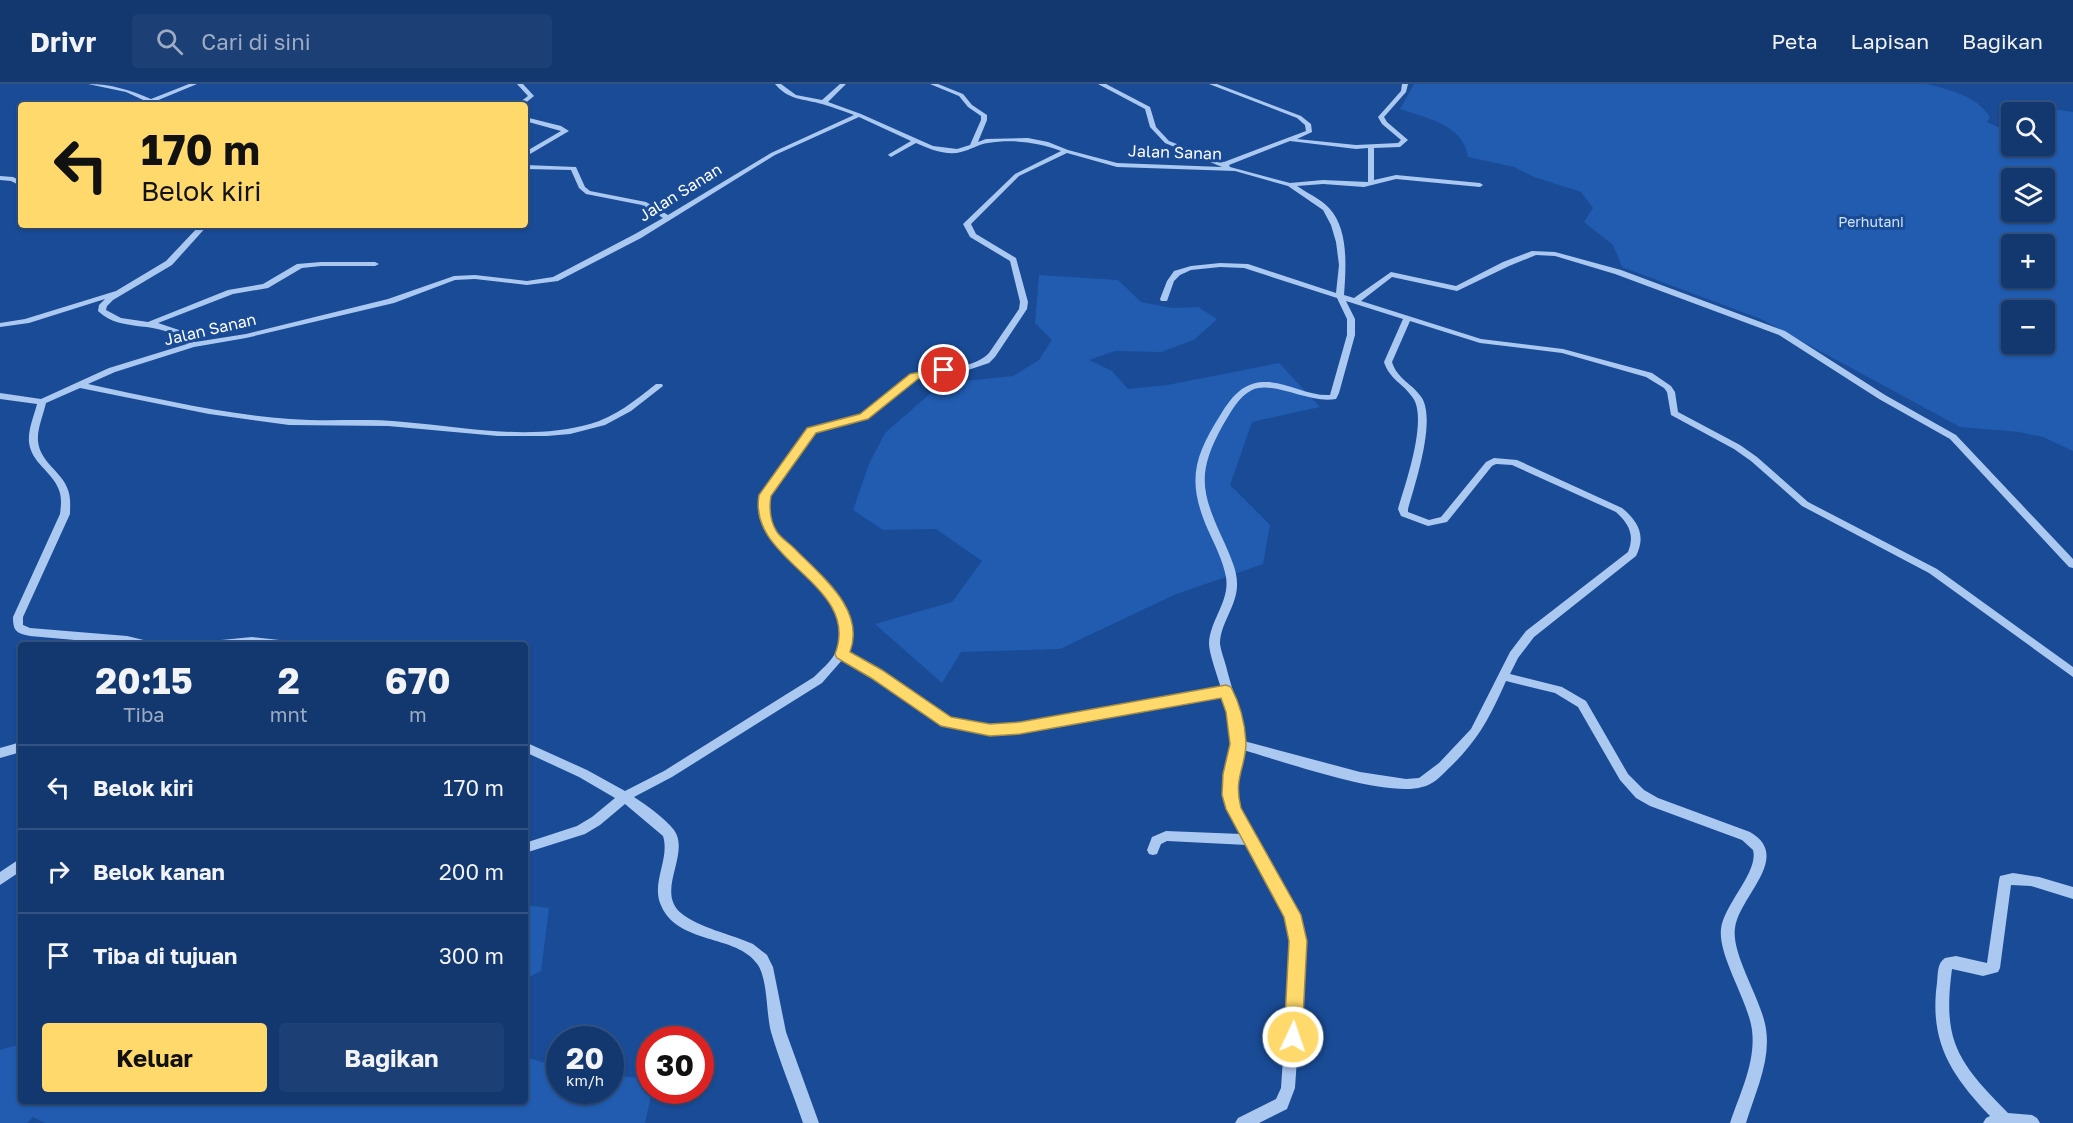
<!DOCTYPE html>
<html lang="id">
<head>
<meta charset="utf-8">
<style>
  :root { --surface:#133870; --page:#1c3f75; --text:#f1f3f6; --muted:#9dacc3; --line:#325283; --accent:#ffd96b }
  body { margin:0; font-family:"Golos Text",sans-serif; background:var(--page); color:var(--text); height:100vh; display:flex; flex-direction:column; font-size:22px; white-space:nowrap }
  * { box-sizing:border-box; margin:0 }
  p { font-size:20px; color:var(--muted) }
  .icon { flex:none; width:33px; height:33px; fill:none; stroke:currentColor; stroke-width:2; stroke-linecap:round; stroke-linejoin:round }
  .map { position:relative; flex:1; overflow:hidden }
  .drawer { position:absolute; left:18px; top:558px; width:510px; height:462px; display:flex; flex-direction:column; background:var(--surface); border-radius:6px; box-shadow:0 2px 4px #0004,0 0 0 2px var(--line) }
  .drawer>* { flex:none }
  .top-card { position:absolute; left:18px; top:18px; width:510px; height:126px; border-radius:6px; box-shadow:0 2px 4px #0004,0 0 0 2px var(--line); background:#ffd96b; color:#111; overflow:hidden }
  .tools { position:absolute; left:2001px; top:18px; display:grid; gap:12px }
  .tools a { display:grid; place-items:center; width:54px; height:54px; border-radius:6px; background:var(--surface); box-shadow:0 2px 4px #0004,0 0 0 2px var(--line); font-size:30px }
  .speed { position:absolute; left:546px; top:942px; display:flex; gap:12px; font-size:30px; font-weight:700; text-align:center }
  .speed>* { display:grid; place-content:center; width:78px; height:78px; border-radius:50%; background:var(--surface); box-shadow:0 2px 4px #0004,0 0 0 2px var(--line); line-height:1 }
  .speed small { font-size:15px; font-weight:400 }
  .speed .limit { border:9px solid #d22; background:#fff; color:#111 }
  .pin { position:absolute; display:grid; place-items:center; width:51px; height:51px; color:#fff; margin:-26px; border:3px solid #fff; border-radius:50%; box-shadow:0 2px 6px #0007 }
  .me { position:absolute; width:66px; margin:-33px; rotate:3deg; stroke-linejoin:round; filter:drop-shadow(0 0 4px #0008) }
  .turn { display:flex; align-items:center; gap:21px; height:126px; padding:0 24px; font-size:27px }
  .turn .icon { width:78px; height:78px; stroke-width:2.5 }
  .turn b { display:block; font-size:42px; line-height:51px }
  .eta { display:flex; justify-content:space-evenly; align-items:center; height:102px; text-align:center }
  .eta b { font-size:36px; font-weight:700; line-height:42px }
  .action { display:flex; gap:12px; margin-top:auto; padding:12px 24px }
  .action a { flex:1; height:69px; border-radius:6px; background:var(--accent); color:#111; font-size:24px; font-weight:700; line-height:69px; text-align:center }
  .action a+a { background:var(--page); color:var(--text) }
  ul { padding:0; list-style:none }
  li { display:flex; align-items:center; gap:18px; height:84px; padding:0 24px; border-top:2px solid var(--line) }
  li div { flex:1 }
  li b { display:block; font-size:22px }
  li em { font-style:normal }
  header { display:flex; align-items:center; gap:36px; box-sizing:border-box; height:84px; padding:0 30px; background:var(--surface); border-bottom:2px solid var(--line) }
  header strong { font-size:28px }
  nav { display:flex; gap:33px; margin-inline-start:auto; font-size:21px }
  .search { width:420px; height:54px; background:var(--page); display:flex; align-items:center; gap:15px; box-sizing:border-box; padding:0 21px; border-radius:6px; color:var(--muted); font-size:22px }
  .map>svg:first-child { display:block }
  .green { fill:#215cb0; fill-rule:evenodd }
  .lines { fill:none; stroke-linecap:round; stroke-linejoin:round }
  .minor { fill:#abc8f1; fill-rule:evenodd }
  .route { fill:#ffd96b; stroke:#a68d46; stroke-width:1.5 }
  .labels { text-anchor:middle; stroke-width:6; stroke-linejoin:round; paint-order:stroke }
  .far-park-label { font-size:14px; fill:#d2e4fc; stroke:#194b96 }
  .street-label { font-size:16px; fill:#fff; stroke:#194b96 }
</style>
</head>
<body>
<header>
<strong>Drivr</strong>
<div class="search"><svg class="icon" aria-label="search" viewBox="0 0 24 24"><circle cx="10" cy="10" r="6"/><path d="M15 15l6 6"/></svg>Cari di sini</div>
<nav><a>Peta</a><a>Lapisan</a><a>Bagikan</a></nav>
</header>
<div class="map">
<svg width="2073" height="1039" viewBox="0 0 2073 1039">
  <rect width="100%" height="100%" fill="#194b96"/>
  <!-- green -->
  <path class="green" d="M1414 0H1927C1950 6 1977 12 1990 33L1987 38 2011 49 2012 62H2044V28H2031L2026 23 2030 22 2073 28V367L2043 353 2019 348 1960 343 1761 235 1622 183 1613 161 1584 138 1593 124 1581 108 1534 93 1514 83 1468 73C1463 40 1428 35 1400 25ZM2012 94H2044V128H2012ZM2012 160H2044V194H2012ZM2012 226H2044V260H2012Z
    M1039 191 1118 196 1141 218 1172 224 1198 223 1217 235 1194 256 1161 268 1115 267 1089 276 1112 287 1128 305 1167 301 1279 279 1320 323 1252 338 1230 401 1270 441 1263 480 1174 511 1060 565 961 568 942 599 875 540 952 518 982 477 936 445 883 446 853 426 869 380 885 349 932 308 955 298 1013 292 1039 276 1052 256 1035 239Z
    M525 821 549 824 541 887 525 895Z
    M21 960V1017H525V973L559 983 560 1006H610L611 991 649 995 650 1006 652 1007 645 1039H45L33 1033 27 1039H0V966Z"/>
  <g class="lines">
    <!-- minor -->
    <path class="minor" d="M88 0C111 0 130 6 151 15L189 0H197L156 17 162 21H154L126 8Z
      M517 0H523L534 12 523 21H516L528 12Z
      M775 0H781L796 11 822 16 840 0H846L828 18 861 30 933 62 957 65 970 61 981 36V32L968 23 959 12 930 0H938L963 10 972 21 987 31V36L978 58 986 55 1028 54 1048 58 1068 66 1117 79 1222 83 1165 59 1150 43 1145 25 1098 0H1106L1150 23 1156 43 1169 57 1224 78 1306 47 1305 41 1297 34 1209 0H1217L1301 32 1311 40 1312 48 1297 55 1356 61 1398 59 1401 56 1382 40 1378 33 1401 7 1402 0H1408L1406 8 1384 33 1387 38 1408 56 1400 63 1374 64V96L1396 91 1480 99 1483 101 1480 103 1396 95 1364 103 1323 100 1297 102C1307 109 1321 115 1329 124 1349 145 1346 184 1344 211L1354 214 1391 188 1456 202 1503 178 1532 167 1555 168 1621 186 1785 247 1885 311 1956 351 2073 475V484L2069 483 1950 355 1879 315 1779 251 1615 190 1555 172 1536 171 1509 182 1457 207 1392 193 1361 217 1481 255 1563 265 1652 289 1671 302 1675 308 1678 328 1740 361 1757 373 1808 418 1937 485 2073 583V593L1929 489 1802 422 1751 377 1734 365 1671 331 1667 308 1664 304 1646 293 1562 269 1480 259 1410 237 1392 278C1397 295 1413 300 1422 314 1436 338 1415 399 1408 425V428L1429 436 1441 433 1486 378 1494 374 1517 376 1622 424C1639 438 1646 452 1636 472L1534 553 1518 574 1510 590 1562 603 1586 617 1628 690 1644 706 1658 714 1750 748C1793 773 1739 812 1735 844 1731 871 1762 916 1766 945 1771 977 1755 1009 1746 1039H1730C1740 1009 1756 978 1752 946 1748 916 1718 872 1721 845 1724 820 1759 788 1753 766L1742 756 1650 722 1636 714 1620 696 1578 623 1555 609 1506 597C1490 633 1478 657 1448 685 1441 692 1433 701 1422 703 1386 714 1282 677 1243 666L1236 698 1240 724 1297 827 1305 857 1295 1004 1287 1025 1259 1039H1235L1238 1034 1276 1015 1281 1004 1291 857 1286 832 1247 761 1167 757 1161 760 1157 770 1153 771 1149 770 1147 766 1152 753 1166 747 1241 750C1230 728 1220 710 1226 684 1228 675 1232 667 1232 657 1232 642 1228 627 1223 612L1062 641 990 651 943 641 920 628 873 593 843 575 822 599 672 693 634 713C646 721 665 734 674 746 691 770 655 807 681 829 699 844 731 850 753 860L767 871 773 883 786 948 819 1039H803C793 1009 780 979 771 948 766 929 768 897 758 881 737 849 676 862 660 819 652 797 670 774 663 752L625 720 600 741 585 750 525 769V759L577 742 592 733 615 714 579 693 525 668V658L587 686 625 707 664 687 814 593C824 583 835 574 839 561 859 504 741 464 760 412 762 407 805 348 809 345 818 338 849 337 861 331 878 322 895 298 911 290 916 288 923 288 929 287 948 284 974 284 989 269L1019 225 1020 218 1010 177 970 153 963 140 1015 90 1061 67C1038 58 1012 55 988 59 979 60 970 66 961 68 947 72 929 65 916 59L891 73 888 71 889 70 911 57 859 33 775 71 641 154 558 197 527 201 475 195 455 196 394 219 246 254 194 263 115 288 88 300C154 314 222 330 290 335 328 338 366 334 404 338 465 343 530 357 590 340 615 333 636 316 656 300H662L663 302 631 327 605 341 570 350 547 352H498L388 342 289 341 209 330 80 304 46 319C43 332 37 345 38 357 40 379 62 387 68 406 71 414 70 422 70 430L23 533V541L30 544 127 552 152 558 153 561H131L30 552C17 549 13 548 13 533L60 430C61 422 62 414 59 406 52 387 31 379 29 358 28 345 34 332 37 320L0 315V309L41 315 109 284 187 260C158 233 123 251 98 227L99 221 105 215 29 239 0 243V239L25 235 116 207 166 177 200 141H208L172 181 113 216 107 222 106 226 121 234 148 238 228 206 263 200 297 180 321 178H375L379 180 375 182H321L302 184 268 204 233 210 158 239 182 247 195 258 246 250 388 215 454 192 475 191 527 197 553 193 635 150 663 134 642 121 586 110 579 104 571 86 525 85V81L576 83 585 103 590 107 646 118 668 131 771 69 854 31C843 27 833 23 822 20 804 15 788 16 775 0ZM1290 57 1356 65 1368 64V98L1323 96 1290 99 1230 83 1229 81ZM1067 69 1117 83 1235 87 1288 102 1323 126 1331 141 1336 158 1339 181 1336 209 1248 180 1220 179 1191 182 1174 187 1167 197 1160 215 1161 217H1167L1174 197 1180 191 1191 186 1220 183 1244 184 1337 214 1347 235V251L1330 311C1306 312 1286 297 1263 298 1242 299 1231 314 1221 330 1193 374 1187 398 1208 446 1215 461 1223 477 1226 493 1230 517 1210 536 1209 559 1209 570 1218 593 1221 604L1062 633 990 641 950 634 928 622 881 587 847 568C867 528 817 489 792 464 783 455 773 447 770 434 767 427 768 419 770 411L815 349 867 335 917 294 968 286 989 279 995 273 1027 225 1028 218 1016 174 976 150 971 140 1019 92ZM1346 217 1403 235 1384 278C1389 295 1404 300 1413 314 1428 336 1405 401 1398 425L1401 432 1428 442 1447 438 1492 382 1496 380 1512 381 1616 428C1629 440 1635 451 1628 468L1526 547 1510 568 1471 645 1439 679 1419 694 1406 695 1360 688 1244 657C1242 631 1232 607 1226 582 1224 575 1221 567 1220 560 1220 539 1238 521 1237 499 1237 486 1230 472 1225 460 1202 410 1195 391 1223 341 1231 328 1238 313 1252 306 1274 296 1308 320 1336 315L1339 309 1355 251V235Z
      M525 33 561 42 569 47 525 73V68L561 47 525 37Z
      M0 92 13 93 21 97V102L11 97 0 96Z
      M252 553 289 557 293 558 294 561H206L207 558 211 557Z
      M21 658V668L0 674V664Z
      M21 774V787L0 801V788Z
      M2013 789 2039 793 2073 803V815L2031 802 2011 801 2000 884 1998 888 1983 892 1952 885C1942 958 1958 978 2008 1029L2032 1031 2037 1034 2040 1039H1983L1986 1034 1990 1032C1951 991 1929 958 1937 899 1938 890 1937 879 1945 874L1956 872 1987 879 1999 796 2000 792Z"/>
  </g>
  <!-- route -->
  <path class="route" d="M944 283 950 286 948 289 918 295 868 335 816 349 771 412C769 424 770 437 777 448 781 454 789 459 794 464 820 491 866 525 850 568L882 586 951 633 990 640 1020 638 1226 601 1231 603C1240 620 1245 640 1246 658 1246 684 1233 693 1241 724L1301 831 1307 857 1302 953 1299 959 1293 962 1286 959 1284 953 1289 857 1284 833 1226 725 1222 711 1223 690 1230 660 1226 628 1221 614 1020 650 990 652 941 642 871 594 837 574 835 570C862 500 747 478 759 411L807 344 860 330 910 290Z"/>
  <g class="labels">
    <!-- far-park labels -->
    <g class="far-park-label">
      <text x="1871" y="143">Perhutani</text>
    </g>
    <!-- street labels -->
    <g class="street-label">
      <text transform="translate(1175 68) rotate(2)" y="6">Jalan Sanan</text>
      <text transform="translate(680 108) rotate(-32)" y="6">Jalan Sanan</text>
      <text transform="translate(210 245) rotate(-13)" y="6">Jalan Sanan</text>
    </g>
  </g>
</svg>
<div class="tools">
<a><svg class="icon" aria-label="search" viewBox="0 0 24 24"><circle cx="10" cy="10" r="6"/><path d="M15 15l6 6"/></svg></a>
<a><svg class="icon" aria-label="layers" viewBox="0 0 24 24"><path d="M12 4l9 5-9 5-9-5zM3 14l9 5 9-5"/></svg></a>
<a>+</a>
<a>−</a>
</div>
<div class="speed"><div>20<small>km/h</small></div><div class="limit">30</div></div>
<div class="pin" style="left:944px;top:286px;background:#d93025"><svg class="icon" aria-label="arrive" viewBox="0 0 24 24"><path d="M6 21V4h12l-3 4 3 4H6"/></svg></div>
<svg class="me" style="left:1293px;top:953px" viewBox="-20 -20 40 40"><circle r="17" fill="#ffd96b" stroke="#fff" stroke-width="3"/><path d="M0-11L8 9 0 5-8 9z" fill="#fff"/></svg>
<div class="top-card">
<div class="turn"><svg class="icon" aria-label="left" viewBox="0 0 24 24"><path d="M17 20v-9H6M10 6l-5 5 5 5"/></svg><div><b>170 m</b>Belok kiri</div></div>
</div>
<section class="drawer">
<div class="eta">
<div><b>20:15</b><p>Tiba</p></div>
<div><b>2</b><p>mnt</p></div>
<div><b>670</b><p>m</p></div>
</div>
<ul>
<li><svg class="icon" aria-label="left" viewBox="0 0 24 24"><path d="M17 20v-9H6M10 6l-5 5 5 5"/></svg><div><b>Belok kiri</b></div><em>170 m</em></li>
<li><svg class="icon" aria-label="right" viewBox="0 0 24 24"><path d="M7 20v-9h11M14 6l5 5-5 5"/></svg><div><b>Belok kanan</b></div><em>200 m</em></li>
<li><svg class="icon" aria-label="arrive" viewBox="0 0 24 24"><path d="M6 21V4h12l-3 4 3 4H6"/></svg><div><b>Tiba di tujuan</b></div><em>300 m</em></li>
</ul>
<div class="action"><a>Keluar</a><a>Bagikan</a></div>
</section>
</div>
</body>
</html>
